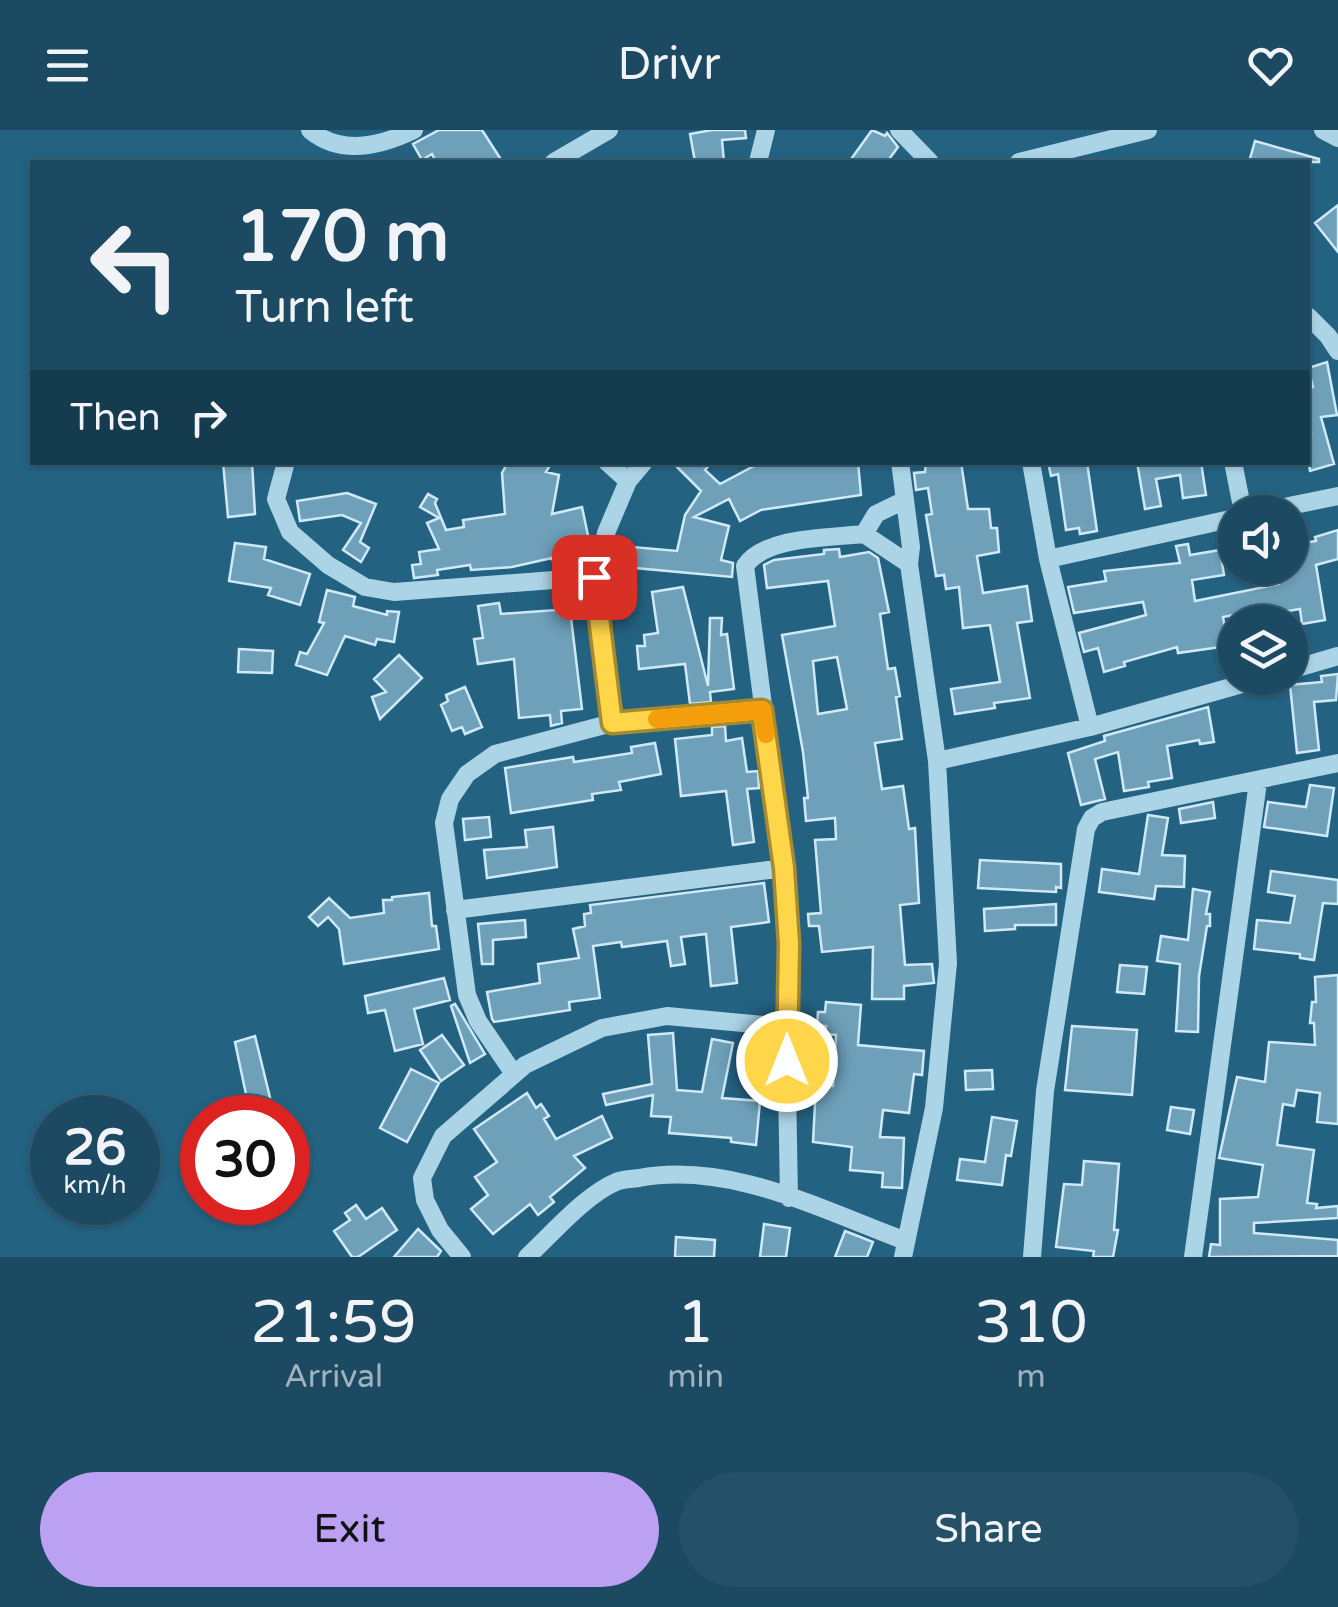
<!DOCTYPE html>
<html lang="en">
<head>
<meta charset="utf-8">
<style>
  :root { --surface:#1b4a62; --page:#245168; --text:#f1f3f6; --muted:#a0b3be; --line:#396277; --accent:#bca0f2 }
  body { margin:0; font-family:"Varela Round",sans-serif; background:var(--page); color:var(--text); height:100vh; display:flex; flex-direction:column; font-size:38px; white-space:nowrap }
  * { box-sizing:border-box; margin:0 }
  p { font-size:32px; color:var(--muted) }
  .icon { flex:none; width:55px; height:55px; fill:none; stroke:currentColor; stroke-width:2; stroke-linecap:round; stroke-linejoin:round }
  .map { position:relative; height:1127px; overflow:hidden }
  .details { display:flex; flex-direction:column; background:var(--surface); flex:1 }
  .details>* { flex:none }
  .hud { position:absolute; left:30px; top:30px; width:1280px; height:305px; border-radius:0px; box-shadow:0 2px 8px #0004,0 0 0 2px var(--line); background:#1b4a62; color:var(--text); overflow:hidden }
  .controls { position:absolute; left:1218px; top:365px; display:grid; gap:20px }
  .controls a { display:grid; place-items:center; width:90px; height:90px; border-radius:50%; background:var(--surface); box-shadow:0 2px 8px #0004,0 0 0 2px var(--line); font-size:50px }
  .speed { position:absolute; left:30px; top:965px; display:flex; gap:20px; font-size:50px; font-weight:700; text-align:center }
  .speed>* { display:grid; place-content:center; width:130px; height:130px; border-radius:50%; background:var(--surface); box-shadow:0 2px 8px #0004,0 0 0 2px var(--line); line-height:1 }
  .speed small { font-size:25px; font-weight:400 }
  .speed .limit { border:15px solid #d22; background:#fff; color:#111 }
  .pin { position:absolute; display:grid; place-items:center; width:85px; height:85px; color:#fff; margin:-42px; border-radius:20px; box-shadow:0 5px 15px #0006 }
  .me { position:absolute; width:110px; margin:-55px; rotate:0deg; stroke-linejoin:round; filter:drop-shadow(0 0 8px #0008) }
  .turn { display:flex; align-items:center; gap:35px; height:210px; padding:0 40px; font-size:45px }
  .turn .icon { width:130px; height:130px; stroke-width:2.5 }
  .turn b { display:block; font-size:70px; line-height:85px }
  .then { display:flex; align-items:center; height:95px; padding:0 40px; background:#0003; gap:20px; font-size:38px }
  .eta { display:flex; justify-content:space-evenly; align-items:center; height:170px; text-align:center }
  .eta b { font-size:60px; font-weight:600; line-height:70px }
  .button { display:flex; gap:20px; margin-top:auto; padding:20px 40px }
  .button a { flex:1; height:115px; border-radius:60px; background:var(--accent); color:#111; font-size:40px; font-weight:600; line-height:115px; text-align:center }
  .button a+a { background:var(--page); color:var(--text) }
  header { display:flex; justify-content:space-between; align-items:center; height:130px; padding:0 40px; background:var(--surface); font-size:45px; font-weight:600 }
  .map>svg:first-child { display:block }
  .building { fill:#6ea0ba; stroke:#d0e9f6; stroke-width:2.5; fill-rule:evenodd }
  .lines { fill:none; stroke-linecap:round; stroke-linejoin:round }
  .minor { stroke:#acd4e7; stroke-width:18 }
  .route-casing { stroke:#a68a30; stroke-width:25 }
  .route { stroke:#ffd54a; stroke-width:18 }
  .slow { stroke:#f59e0b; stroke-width:18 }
</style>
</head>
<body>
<header><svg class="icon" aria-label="menu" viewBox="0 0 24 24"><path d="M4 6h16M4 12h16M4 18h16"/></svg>Drivr<svg class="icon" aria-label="heart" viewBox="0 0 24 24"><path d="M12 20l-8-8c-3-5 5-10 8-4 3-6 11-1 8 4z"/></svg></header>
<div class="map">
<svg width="1338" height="1127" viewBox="0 0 1338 1127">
  <rect width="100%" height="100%" fill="#246282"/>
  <!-- building -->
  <path class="building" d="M439 0H482L500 28 494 32H436L432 24 422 30 413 14Z
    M712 0H745L746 8 722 10 724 32H695L690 4Z
    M872 0 885 6 887 3 898 17 887 32H849Z
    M1255 11 1319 29V32H1249Z
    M1338 75V122L1315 93Z
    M1327 232 1337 285 1321 287 1334 334 1310 341 1308 329V304H1311L1308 258 1313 257 1308 238Z
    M223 332H252L255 384 228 387Z
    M508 332H541L549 337 546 342 559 345 552 384 582 377 590 415 562 421 565 437H555L552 428 512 437 471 440 470 435 437 440 438 445 414 448 412 435 421 434 419 422 439 419 427 393 439 388 420 377 428 364 437 369 435 373 446 400 464 397 463 390 505 384 502 343Z
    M672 332H712L705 340 720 354 754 336 771 332H858L861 365 761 380 740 391 729 369 694 387 729 396 721 430 733 433 732 447 634 438 636 459 619 461 622 416 677 421 685 385 701 361Z
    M926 332H961L968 379H989L991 398H997L999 422 977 426 983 463 1027 456 1032 491 1017 493 1030 568 994 573 995 578 955 584 951 559 1000 552 990 495 963 498 959 457 946 459 944 445 936 446 926 385 932 384 928 358 916 360 914 343 925 342Z
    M1048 332H1087L1097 401 1080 404 1079 398 1066 400 1058 344 1051 346Z
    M1137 332H1201L1206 365 1183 368 1180 345 1156 349 1161 376 1145 379Z
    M347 363 376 374 360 412 369 418 361 432 343 420 361 393 342 385 300 391 297 371Z
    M1338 400V429L1316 435 1325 490 1302 494 1300 479 1245 488 1244 483 1223 487 1228 516 1178 523 1177 517 1124 532 1125 536 1104 542 1098 518 1084 522 1079 503 1146 485 1143 472 1074 483 1068 457 1106 451 1104 441 1180 433 1176 416 1188 414 1190 425 1220 420 1224 445 1192 450 1195 471 1279 454 1276 438H1290V415L1316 411 1315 407Z
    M235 413 266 417 264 429 310 444 300 475 268 465 271 458 229 451Z
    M839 419 840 427 869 422 878 428 889 482 880 484 888 539 895 538 900 566 896 567 902 609 875 613 882 659 903 656 909 699 915 698 919 773 900 775 905 835 932 834 934 853 904 856V869H872L873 817 822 822 819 796H809L808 784 821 783 815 710 836 709 835 688 806 691 804 668H808L803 622 782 505 835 496 828 451 767 458 764 435 774 430 824 424V420ZM837 527 847 579 818 584 813 531Z
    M683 457 708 556 710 488H722L721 505 727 504 734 559 710 562 711 572 690 574 685 534 639 539 637 516H645L644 505 658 503 652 462Z
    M327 460 355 467 353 476 387 485V481L399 482 394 512 377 509 375 515 345 506 327 545 296 535 300 522 307 524 324 493 319 492Z
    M499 473 501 484 570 479 582 579 561 581 562 593 551 596 550 585 519 588 514 529 478 534 474 509 483 508 478 476Z
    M239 519 273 521 272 543 238 542Z
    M399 525 422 548 380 589 372 567 386 562 374 549Z
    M1338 544 1336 570 1314 572 1319 620 1297 623 1290 555 1322 552 1321 546Z
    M465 557 482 597 465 604 462 597 452 601 441 575 448 571 446 565Z
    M1208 577 1214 612 1200 614 1199 610 1167 616 1172 648 1148 652 1149 657 1124 661 1118 622 1095 629 1105 669 1081 675 1068 623 1105 611 1104 606Z
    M725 596 726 611 742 608 747 642 758 641 759 658 747 659 754 712 733 715 726 661 681 666 675 609 712 605V597Z
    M655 613 661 644 619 652 621 660 592 664 593 670 511 683 505 638 573 627 574 632 632 623 631 617Z
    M1310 655 1334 658 1327 706 1264 697 1268 672 1306 677Z
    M1213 672 1215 688 1181 693 1179 679Z
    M1148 685 1168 688 1162 725 1185 726 1184 757 1156 756 1154 769 1099 762 1102 739 1139 744Z
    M489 687 491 707 465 710 463 689Z
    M553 697 557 737 487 748 484 720 527 717 525 700Z
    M980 730 1061 734V758L1056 757V762L978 758Z
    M1271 741 1338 750V774L1323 773 1314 830 1300 828V824L1254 819 1257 790 1290 793 1295 766 1268 762Z
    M764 753 769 792 731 797 737 853 711 856 706 804 681 807 685 834 671 836 667 811 622 817 621 812 593 816 600 868 569 872 570 880 494 892 492 889 487 862 540 853 538 834 579 828 573 799 585 796 584 784 591 783 590 775Z
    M1193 759 1210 762 1206 784H1210V796H1207L1199 846 1198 902 1176 901 1180 834 1157 831 1161 806 1188 810Z
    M429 763 432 796H436L439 819 344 834 339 799 328 787 318 796 309 787 329 768 350 788 384 783 383 770H392V767Z
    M1056 774V795H1015V799L985 801 984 779Z
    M525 790 526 807 493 810V834H482L478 794Z
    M1120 835 1147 837 1144 864 1117 862Z
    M1338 845V994L1317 992 1320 963 1297 960 1294 976 1283 974 1277 1015 1314 1020 1307 1073 1317 1074 1316 1078 1338 1076V1088L1254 1093V1103L1338 1110V1126L1209 1127 1211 1114 1220 1115V1069L1258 1067 1263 1035 1219 1028 1237 947 1265 952 1269 912 1315 915 1314 893H1310L1312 872H1316L1315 847Z
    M444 848 450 870 414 879 423 914 395 921 385 880 368 883 365 866Z
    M826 872 861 875 858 915 924 921 922 945 914 944 909 983 883 980 880 1007 904 1008 902 1058 882 1057 883 1043 850 1040 852 1017 813 1012 816 955 833 956 836 905 825 904 826 896 817 895 818 882H825Z
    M455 874 485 924 470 933 451 876Z
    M1072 896 1137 900 1132 965 1065 960Z
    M673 903 677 960 702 962 712 909 733 913 722 968 760 971 756 1015 731 1012V1008L669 1003 671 987 651 986 653 965 606 975 603 964 652 954 648 905Z
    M442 905 464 935 441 951 420 920Z
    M255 906 274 984 251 988 235 912Z
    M411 939 439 953 407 1012 380 998Z
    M992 940 993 959 966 960 965 941Z
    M527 963 536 978 541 974 549 986 544 989 556 1009 602 986 612 1008 574 1026 585 1038 550 1067 554 1072 538 1085 530 1074 493 1104 471 1079 488 1065 475 1047 497 1032 474 999Z
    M1171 977 1194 980 1190 1004 1167 1000Z
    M992 987 1017 991 1011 1026 1006 1025 1002 1055 957 1050 960 1029 985 1032Z
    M1084 1031 1119 1034 1114 1100H1118L1113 1127H1093L1094 1121 1056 1117 1064 1054 1082 1055Z
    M356 1075 366 1089 382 1078 397 1100 358 1127H352L334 1101 350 1090 345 1083Z
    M764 1094 790 1098 786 1127H760Z
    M418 1099 441 1121 437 1127H394Z
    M845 1101 873 1112 867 1127H835Z
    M676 1107 715 1110 714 1127H675Z"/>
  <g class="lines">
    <!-- minor -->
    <path class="minor" d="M310 0C341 26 381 16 414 0
      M899 0 930 32
      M1323 0 1338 8
      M554 32 609 0
      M758 32 766 0
      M1019 32 1148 0
      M1308 186 1328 206 1338 221
      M286 332 276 369 290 402 328 435 365 457 394 462 593 447 612 593
      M1031 332 1048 429 1090 597
      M1233 332 1243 382
      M628 351 644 332
      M905 370 911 417 909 434
      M1260 382 1338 366
      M864 404 876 384 905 370 900 332
      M1048 429 1235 388
      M593 447 597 449 606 403 628 351 607 332
      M1290 540 1338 526
      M937 631 1090 597 1263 548
      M455 780 784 738
      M514 944 478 891 467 865 444 693 450 669 467 644 495 624 612 593 762 580
      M789 1068 786 897 789 814 784 738 745 436C765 406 830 408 864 404L909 434 937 631 948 833 934 978 903 1127
      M462 1127 440 1100 425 1070 422 1048 443 1006 525 935 602 898 667 886 786 897
      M527 1127C552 1104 585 1065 616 1052 622 1049 632 1049 639 1048 730 1031 822 1080 906 1111
      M1032 1127 1045 961 1086 699 1092 688 1102 682 1338 633
      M1193 1127 1258 652"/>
  </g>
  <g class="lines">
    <defs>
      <path id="route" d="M594 447 612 593 762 580 784 738 789 814 787 931"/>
    </defs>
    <!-- route casing -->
    <use href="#route" class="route-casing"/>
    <!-- route -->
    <use href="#route" class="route"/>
    <!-- slow -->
    <path class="slow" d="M657 589 762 580 766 604"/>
  </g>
</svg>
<div class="controls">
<a><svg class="icon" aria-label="sound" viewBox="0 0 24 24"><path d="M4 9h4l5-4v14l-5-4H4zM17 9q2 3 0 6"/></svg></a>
<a><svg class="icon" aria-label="layers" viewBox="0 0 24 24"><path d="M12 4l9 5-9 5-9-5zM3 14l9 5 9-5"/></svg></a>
</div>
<div class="speed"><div>26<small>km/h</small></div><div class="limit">30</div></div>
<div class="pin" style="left:594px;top:447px;background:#d93025"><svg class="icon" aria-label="arrive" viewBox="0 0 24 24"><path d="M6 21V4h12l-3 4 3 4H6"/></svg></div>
<svg class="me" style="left:787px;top:931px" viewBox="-20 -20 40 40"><circle r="17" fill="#ffd54a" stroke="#fff" stroke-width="3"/><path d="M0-11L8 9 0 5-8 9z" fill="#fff"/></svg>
<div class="hud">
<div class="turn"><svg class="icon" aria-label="left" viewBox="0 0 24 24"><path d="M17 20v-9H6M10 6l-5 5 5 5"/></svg><div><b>170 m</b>Turn left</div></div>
<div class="then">Then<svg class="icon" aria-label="right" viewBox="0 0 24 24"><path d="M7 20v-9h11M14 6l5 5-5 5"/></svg></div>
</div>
</div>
<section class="details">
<div class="eta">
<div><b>21:59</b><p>Arrival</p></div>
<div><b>1</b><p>min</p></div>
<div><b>310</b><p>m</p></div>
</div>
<div class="button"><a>Exit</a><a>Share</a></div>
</section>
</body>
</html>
